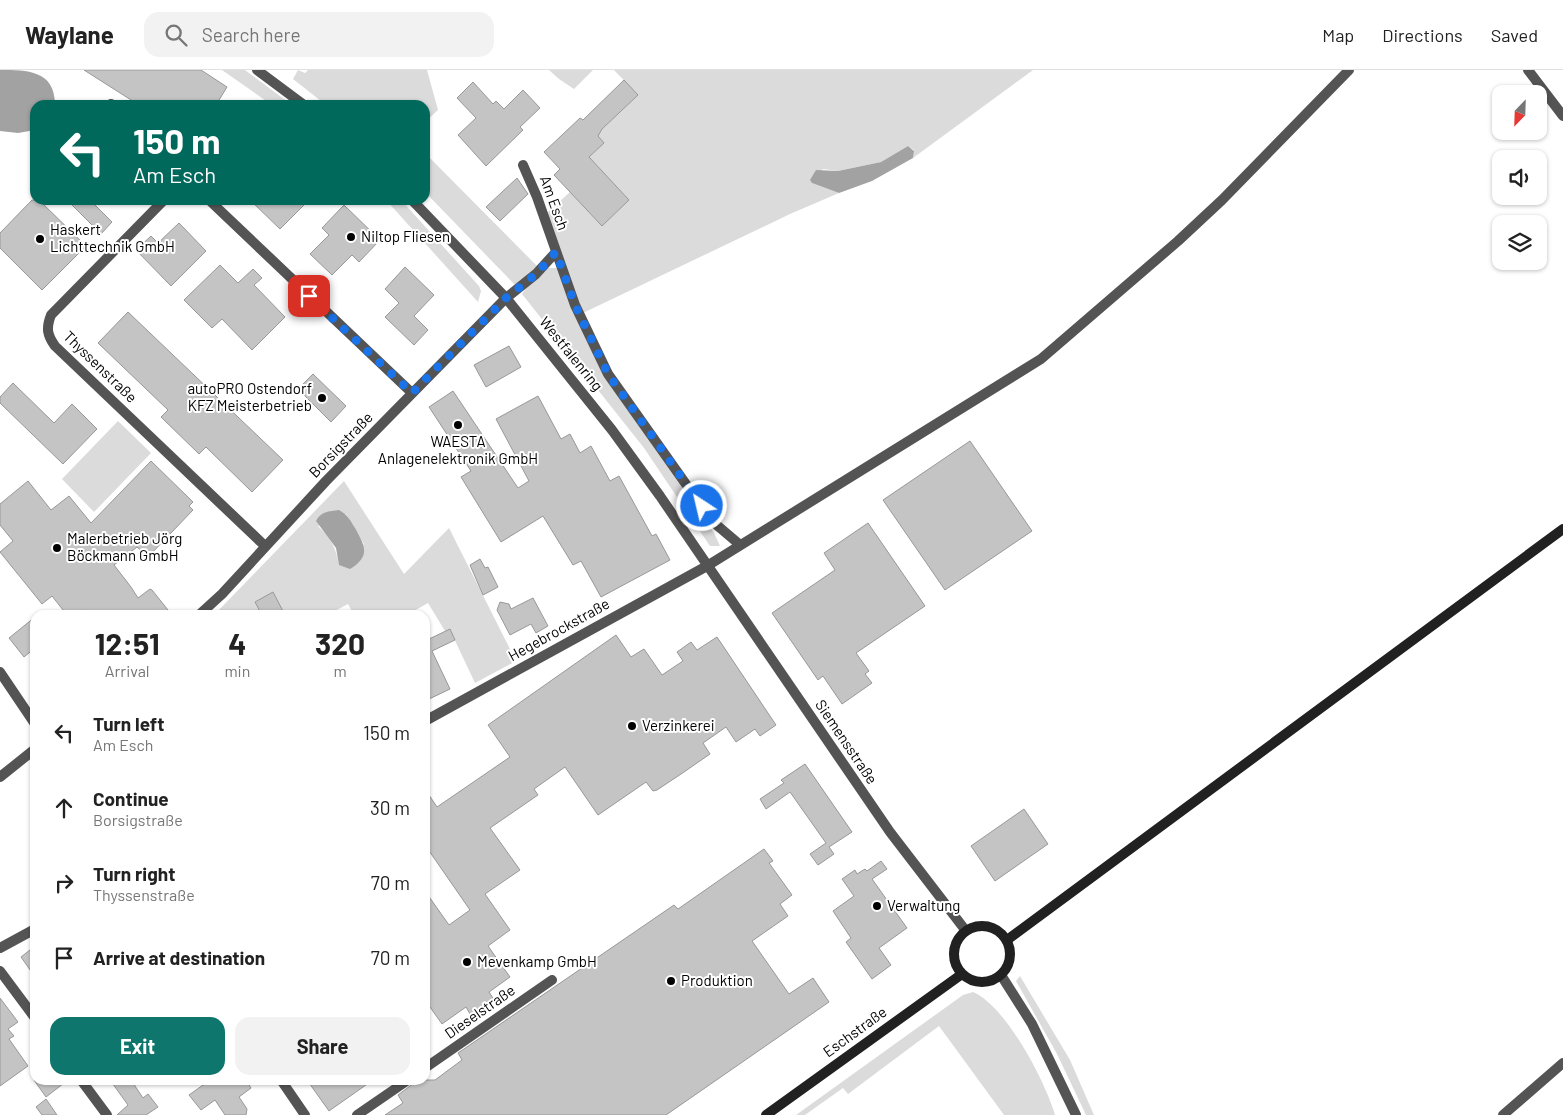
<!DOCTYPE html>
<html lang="en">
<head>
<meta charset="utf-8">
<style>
  :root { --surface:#fff; --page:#f2f2f2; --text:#222; --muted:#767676; --line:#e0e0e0; --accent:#0f766e }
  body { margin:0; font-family:Barlow,sans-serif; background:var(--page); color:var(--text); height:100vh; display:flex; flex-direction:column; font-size:19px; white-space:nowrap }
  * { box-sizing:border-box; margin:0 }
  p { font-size:16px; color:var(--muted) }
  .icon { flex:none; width:28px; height:28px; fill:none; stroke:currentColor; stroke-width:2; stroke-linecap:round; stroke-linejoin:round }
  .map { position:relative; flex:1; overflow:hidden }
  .panel { position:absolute; left:30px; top:540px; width:400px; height:475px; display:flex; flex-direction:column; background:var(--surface); border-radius:15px; box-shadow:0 1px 4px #0004 }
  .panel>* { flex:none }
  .hud { position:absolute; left:30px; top:30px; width:400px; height:105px; border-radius:15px; box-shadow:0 1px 4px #0004; background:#00695c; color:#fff; overflow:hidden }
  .needle { width:32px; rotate:203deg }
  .buttons { position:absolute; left:1492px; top:15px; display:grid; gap:10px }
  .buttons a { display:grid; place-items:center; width:55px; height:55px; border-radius:10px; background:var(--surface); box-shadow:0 1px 4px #0004; font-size:25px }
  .pin { position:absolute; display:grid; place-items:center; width:42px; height:42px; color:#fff; margin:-21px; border-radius:10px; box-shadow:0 2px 8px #0006 }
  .me { position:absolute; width:55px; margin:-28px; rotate:325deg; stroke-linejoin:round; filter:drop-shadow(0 0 4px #0008) }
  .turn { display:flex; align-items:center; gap:18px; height:105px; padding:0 20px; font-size:22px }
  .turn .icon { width:65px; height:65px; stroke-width:2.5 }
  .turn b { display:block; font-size:35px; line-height:42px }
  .eta { display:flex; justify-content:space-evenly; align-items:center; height:85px; text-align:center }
  .eta b { font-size:30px; font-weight:700; line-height:35px }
  .primary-button { display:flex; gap:10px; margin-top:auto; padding:10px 20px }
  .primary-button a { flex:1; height:58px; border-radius:15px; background:var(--accent); color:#fff; font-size:20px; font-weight:700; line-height:58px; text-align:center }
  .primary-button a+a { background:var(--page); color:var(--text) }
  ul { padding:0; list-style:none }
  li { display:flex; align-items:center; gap:15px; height:75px; padding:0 20px }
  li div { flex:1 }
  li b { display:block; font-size:19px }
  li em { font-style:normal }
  header { display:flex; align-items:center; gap:30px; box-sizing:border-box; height:70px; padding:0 25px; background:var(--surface); border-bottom:1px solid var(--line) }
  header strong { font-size:24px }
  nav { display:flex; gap:28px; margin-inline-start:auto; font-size:18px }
  .search { width:350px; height:45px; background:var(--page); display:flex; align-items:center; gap:12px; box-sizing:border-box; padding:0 18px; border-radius:15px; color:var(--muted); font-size:19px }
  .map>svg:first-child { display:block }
  .green { fill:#dbdbdb; fill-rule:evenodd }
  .water { fill:#a2a2a2 }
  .building { fill:#c4c4c4; stroke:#989898 }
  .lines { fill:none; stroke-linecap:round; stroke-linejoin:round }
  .minor { stroke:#545454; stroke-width:10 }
  .tertiary { stroke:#545454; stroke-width:10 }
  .secondary { stroke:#212121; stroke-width:10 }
  .route { stroke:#1a73e8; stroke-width:9; stroke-dasharray:0 16.2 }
  .poi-dot { fill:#000; stroke:#fff; stroke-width:2 }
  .labels { text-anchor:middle; stroke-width:4; stroke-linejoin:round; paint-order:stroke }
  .street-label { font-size:15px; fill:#000; stroke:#fff }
  .poi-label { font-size:15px; fill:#000; stroke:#fff; text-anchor:start }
</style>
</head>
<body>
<header>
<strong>Waylane</strong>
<div class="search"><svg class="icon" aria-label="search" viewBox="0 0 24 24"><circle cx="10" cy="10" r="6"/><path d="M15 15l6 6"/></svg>Search here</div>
<nav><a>Map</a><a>Directions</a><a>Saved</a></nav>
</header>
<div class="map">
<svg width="1563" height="1045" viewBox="0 0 1563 1045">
  <rect width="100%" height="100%" fill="#fff"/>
  <!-- green -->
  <path class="green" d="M222 0H245L292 35H272Z
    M298 0 305 3 308 0H427L438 40 425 52V35H326L293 9Z
    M549 0H593L574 19 559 9Z
    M614 0H1033L913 88 914 80 908 76 881 92 838 101 823 99 812 113 839 123 790 144 583 243 546 144 570 122 602 156 629 130 589 87 604 73 596 64 638 25Z
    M425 83 538 197 516 216 425 122Z
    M386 130H401L479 216 481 221 478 232Z
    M548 198H560L604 307 714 463 720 476H710L644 378 522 224 530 213Z
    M118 351 151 383 94 442 62 409Z
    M344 411 404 504 449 458 516 591 475 613 450 560 445 561 428 533 407 545H354L348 534 331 543 332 545H285L273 523 255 532 262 545H214ZM346 444 364 474 339 495C336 478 331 468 318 456Z
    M1020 906 1070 990 1094 1045H1086L1057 984 1016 911Z
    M973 922C1006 936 1045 1011 1055 1045H1004L939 956 848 1024 843 1018 805 1045H796L963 925Z"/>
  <!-- water -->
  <path class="water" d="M0 0C27 0 55 0 55 35H35V60L18 63 0 61Z
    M908 76 914 81 913 88 872 111 839 123 812 113 810 110 816 100 838 101 881 92Z
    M339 440C348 445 350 450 355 458 365 476 371 486 350 499L339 495 336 478 316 451C320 442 329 441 339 440Z"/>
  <!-- building -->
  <path class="building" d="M84 0H201L227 17 216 35H139Z
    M624 10 638 25 602 59 598 66 604 73 589 87 629 130 602 156 554 105 560 99 544 82 580 48 583 50Z
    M473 12 493 34 496 31 504 39 523 20 540 38 520 57 523 60 486 96 458 65 476 48 457 28Z
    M517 108 528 124 500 151 486 137Z
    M32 130H39L86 176 42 220 0 178V163Z
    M67 130H90L112 152 101 164Z
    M250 130H309L280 159Z
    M344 135 380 170 359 192 352 185 332 205 310 184 329 165 322 158Z
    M179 153 206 181 171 216 136 180 151 166 158 173Z
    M220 195 238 213 253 199 262 208 254 215 285 247 252 280 222 249 212 258 184 230Z
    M405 197 434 225 414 246 428 260 414 275 385 247 399 233 385 219Z
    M128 242 283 390 252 422 206 377 199 384 161 347 168 340 98 273Z
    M509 276 521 297 486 317 474 295Z
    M313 304 346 336 331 352 298 319Z
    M13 313 54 353 72 334 97 359 63 394 0 333V327Z
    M453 321 518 418 529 411 496 349 538 326 561 369 570 364 580 383 591 376 610 411 619 406 652 466 656 464 670 490 601 527 581 491 573 495 543 446 501 472 461 407 471 401 429 337Z
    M970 371 1032 461 945 520 883 430Z
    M151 391 193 432 189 436 193 440 148 487 137 477 114 495 131 517 138 528 150 519 152 520 172 545H88L84 540 77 545H67L52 526 42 534 0 482 13 471 0 455V434L28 411 51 440 69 426 91 453Z
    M868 453 925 536 856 583 869 601 865 604 872 613 842 634 823 606 818 610 772 543 835 500 824 483Z
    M480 489 485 498 488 497 498 517 483 525 470 495Z
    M273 522 285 545H262L255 532Z
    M533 528 548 556 536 563 531 554 510 565 497 540 500 532 509 534 511 539Z
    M35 547V578L24 587 9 568Z
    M450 559 455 570 432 581 450 619 425 631V566L427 570Z
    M616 565 631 587 644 579 662 605 683 591 677 582 691 572 697 580 717 567 776 655 760 666 755 659 736 672 726 657 703 673 710 684 684 702 657 720 653 721 646 712 598 745 565 697 534 719 538 725 490 758 520 800 485 824 510 860 488 876 510 907 489 922 493 928 470 944 466 937 442 954 425 930V821L449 855 470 840 425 775V719L437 737 510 687 488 655Z
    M805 694 852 762 829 777 834 784 818 795 810 784 826 773 790 722 766 739 760 729 784 713 781 710Z
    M1024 739 1048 774 995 811 971 776Z
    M764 779 773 791 769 793 792 825 780 834 788 846 752 871 789 924 813 908 829 932 666 1045H385L403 1033 398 1025 418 1010H435L462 990 458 983 674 835 678 839Z
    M881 791 887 799 872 809 907 858 879 878 891 895 872 909 846 872 851 868 833 841 854 826 842 809 855 800 857 804 865 799 867 801Z
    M35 876V907L21 887Z
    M0 928 18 952 8 959 14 966 9 969 28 996 0 1016Z
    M34 1010H68L46 1027Z
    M110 1010H131L143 1028 148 1024 158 1037 146 1045H117L128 1035Z
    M210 1010H246L251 1018 239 1027 247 1039 246 1045H225L215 1030 201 1040 189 1025Z
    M307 1010H373L329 1041Z
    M46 1029 57 1045H42L36 1037Z"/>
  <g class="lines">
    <!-- minor -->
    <path class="minor" d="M1528 0 1563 46
      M111 34V35
      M523 95 537 127 575 235 608 304 712 451 739 474
      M164 130 51 245C46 258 47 265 55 276L264 475
      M209 130 412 323
      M199 545 222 524 326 411 506 228 536 204 556 182
      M0 602 35 654
      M425 651 707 496 1041 289 1178 171 1222 130 1349 0
      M0 707 35 679
      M0 878 35 859
      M0 901 35 948
      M425 998 552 910
      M81 1010 107 1045
      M281 1010 305 1045
      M357 1045 408 1010
      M1503 1045 1563 993"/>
    <!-- tertiary -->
    <path class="tertiary" d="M257 0 304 35
      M412 130 506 228 612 360 660 426 890 762 966 861
      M1001 905 1032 954 1076 1045"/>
    <!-- secondary -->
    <path class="secondary" d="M954 884a28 28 0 1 1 56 0a28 28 0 1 1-56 0Z
      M1007 870 1563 459
      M766 1045 962 904"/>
  </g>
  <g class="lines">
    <!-- route -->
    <path class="route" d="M309 226 412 323 506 228 536 204 556 182 575 235 608 304 702 436"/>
  </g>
  <!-- markers -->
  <g class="poi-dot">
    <circle cx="351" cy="167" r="5"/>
    <circle cx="40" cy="169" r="5"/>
    <circle cx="322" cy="328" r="5"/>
    <circle cx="458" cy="355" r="5"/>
    <circle cx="57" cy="478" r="5"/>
    <circle cx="632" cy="656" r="5"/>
    <circle cx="877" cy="836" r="5"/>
    <circle cx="467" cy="892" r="5"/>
    <circle cx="671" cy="911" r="5"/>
  </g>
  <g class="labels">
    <!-- street labels -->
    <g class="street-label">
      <text transform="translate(554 133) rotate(70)" y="5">Am Esch</text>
      <text transform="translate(571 284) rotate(51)" y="5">Westfalenring</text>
      <text transform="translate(100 297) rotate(44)" y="5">Thyssenstraße</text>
      <text transform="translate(341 375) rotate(-46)" y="5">Borsigstraße</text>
      <text transform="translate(559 560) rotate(-29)" y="5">Hegebrockstraße</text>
      <text transform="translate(846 672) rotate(56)" y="5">Siemensstraße</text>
      <text transform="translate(480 942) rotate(-35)" y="5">Dieselstraße</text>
      <text transform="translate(855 962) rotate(-36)" y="5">Eschstraße</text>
    </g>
    <!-- poi labels -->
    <g class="poi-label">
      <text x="50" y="165">Haskert<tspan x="50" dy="17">Lichttechnik GmbH</tspan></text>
      <text x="361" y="172">Niltop Fliesen</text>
      <text x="312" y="324" text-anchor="end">autoPRO Ostendorf<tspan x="312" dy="17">KFZ Meisterbetrieb</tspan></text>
      <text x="458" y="377" text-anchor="middle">WAESTA<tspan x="458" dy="17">Anlagenelektronik GmbH</tspan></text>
      <text x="67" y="474">Malerbetrieb Jörg<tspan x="67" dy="17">Böckmann GmbH</tspan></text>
      <text x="642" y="661">Verzinkerei</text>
      <text x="887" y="841">Verwaltung</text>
      <text x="477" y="897">Mevenkamp GmbH</text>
      <text x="681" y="916">Produktion</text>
    </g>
  </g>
</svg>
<div class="buttons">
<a><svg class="needle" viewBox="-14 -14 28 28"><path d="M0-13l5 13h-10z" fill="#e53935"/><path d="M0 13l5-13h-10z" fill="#767676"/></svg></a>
<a><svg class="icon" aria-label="sound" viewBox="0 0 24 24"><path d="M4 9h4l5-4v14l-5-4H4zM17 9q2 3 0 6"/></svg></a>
<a><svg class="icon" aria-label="layers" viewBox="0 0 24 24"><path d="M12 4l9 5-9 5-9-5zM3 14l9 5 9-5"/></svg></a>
</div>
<div class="pin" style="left:309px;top:226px;background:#d93025"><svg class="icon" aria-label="arrive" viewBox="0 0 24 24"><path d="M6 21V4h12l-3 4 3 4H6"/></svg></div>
<svg class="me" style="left:702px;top:436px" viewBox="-20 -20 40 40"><circle r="17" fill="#1a73e8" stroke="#fff" stroke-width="3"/><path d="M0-11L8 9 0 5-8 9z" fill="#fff"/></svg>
<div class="hud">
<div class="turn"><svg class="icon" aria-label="left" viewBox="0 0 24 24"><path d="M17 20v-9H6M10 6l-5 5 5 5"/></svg><div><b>150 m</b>Am Esch</div></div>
</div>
<section class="panel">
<div class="eta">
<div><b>12:51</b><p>Arrival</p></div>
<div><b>4</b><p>min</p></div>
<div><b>320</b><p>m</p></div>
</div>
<ul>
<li><svg class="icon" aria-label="left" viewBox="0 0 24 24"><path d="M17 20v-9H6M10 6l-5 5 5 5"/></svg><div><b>Turn left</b><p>Am Esch</p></div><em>150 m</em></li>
<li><svg class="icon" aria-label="ahead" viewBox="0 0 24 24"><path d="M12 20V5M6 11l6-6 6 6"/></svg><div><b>Continue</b><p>Borsigstraße</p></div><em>30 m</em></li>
<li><svg class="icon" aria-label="right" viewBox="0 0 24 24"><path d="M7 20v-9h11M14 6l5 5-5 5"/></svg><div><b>Turn right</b><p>Thyssenstraße</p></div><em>70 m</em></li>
<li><svg class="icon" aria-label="arrive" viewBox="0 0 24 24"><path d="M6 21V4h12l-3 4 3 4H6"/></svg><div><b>Arrive at destination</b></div><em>70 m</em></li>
</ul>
<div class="primary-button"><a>Exit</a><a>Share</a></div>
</section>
</div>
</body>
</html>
